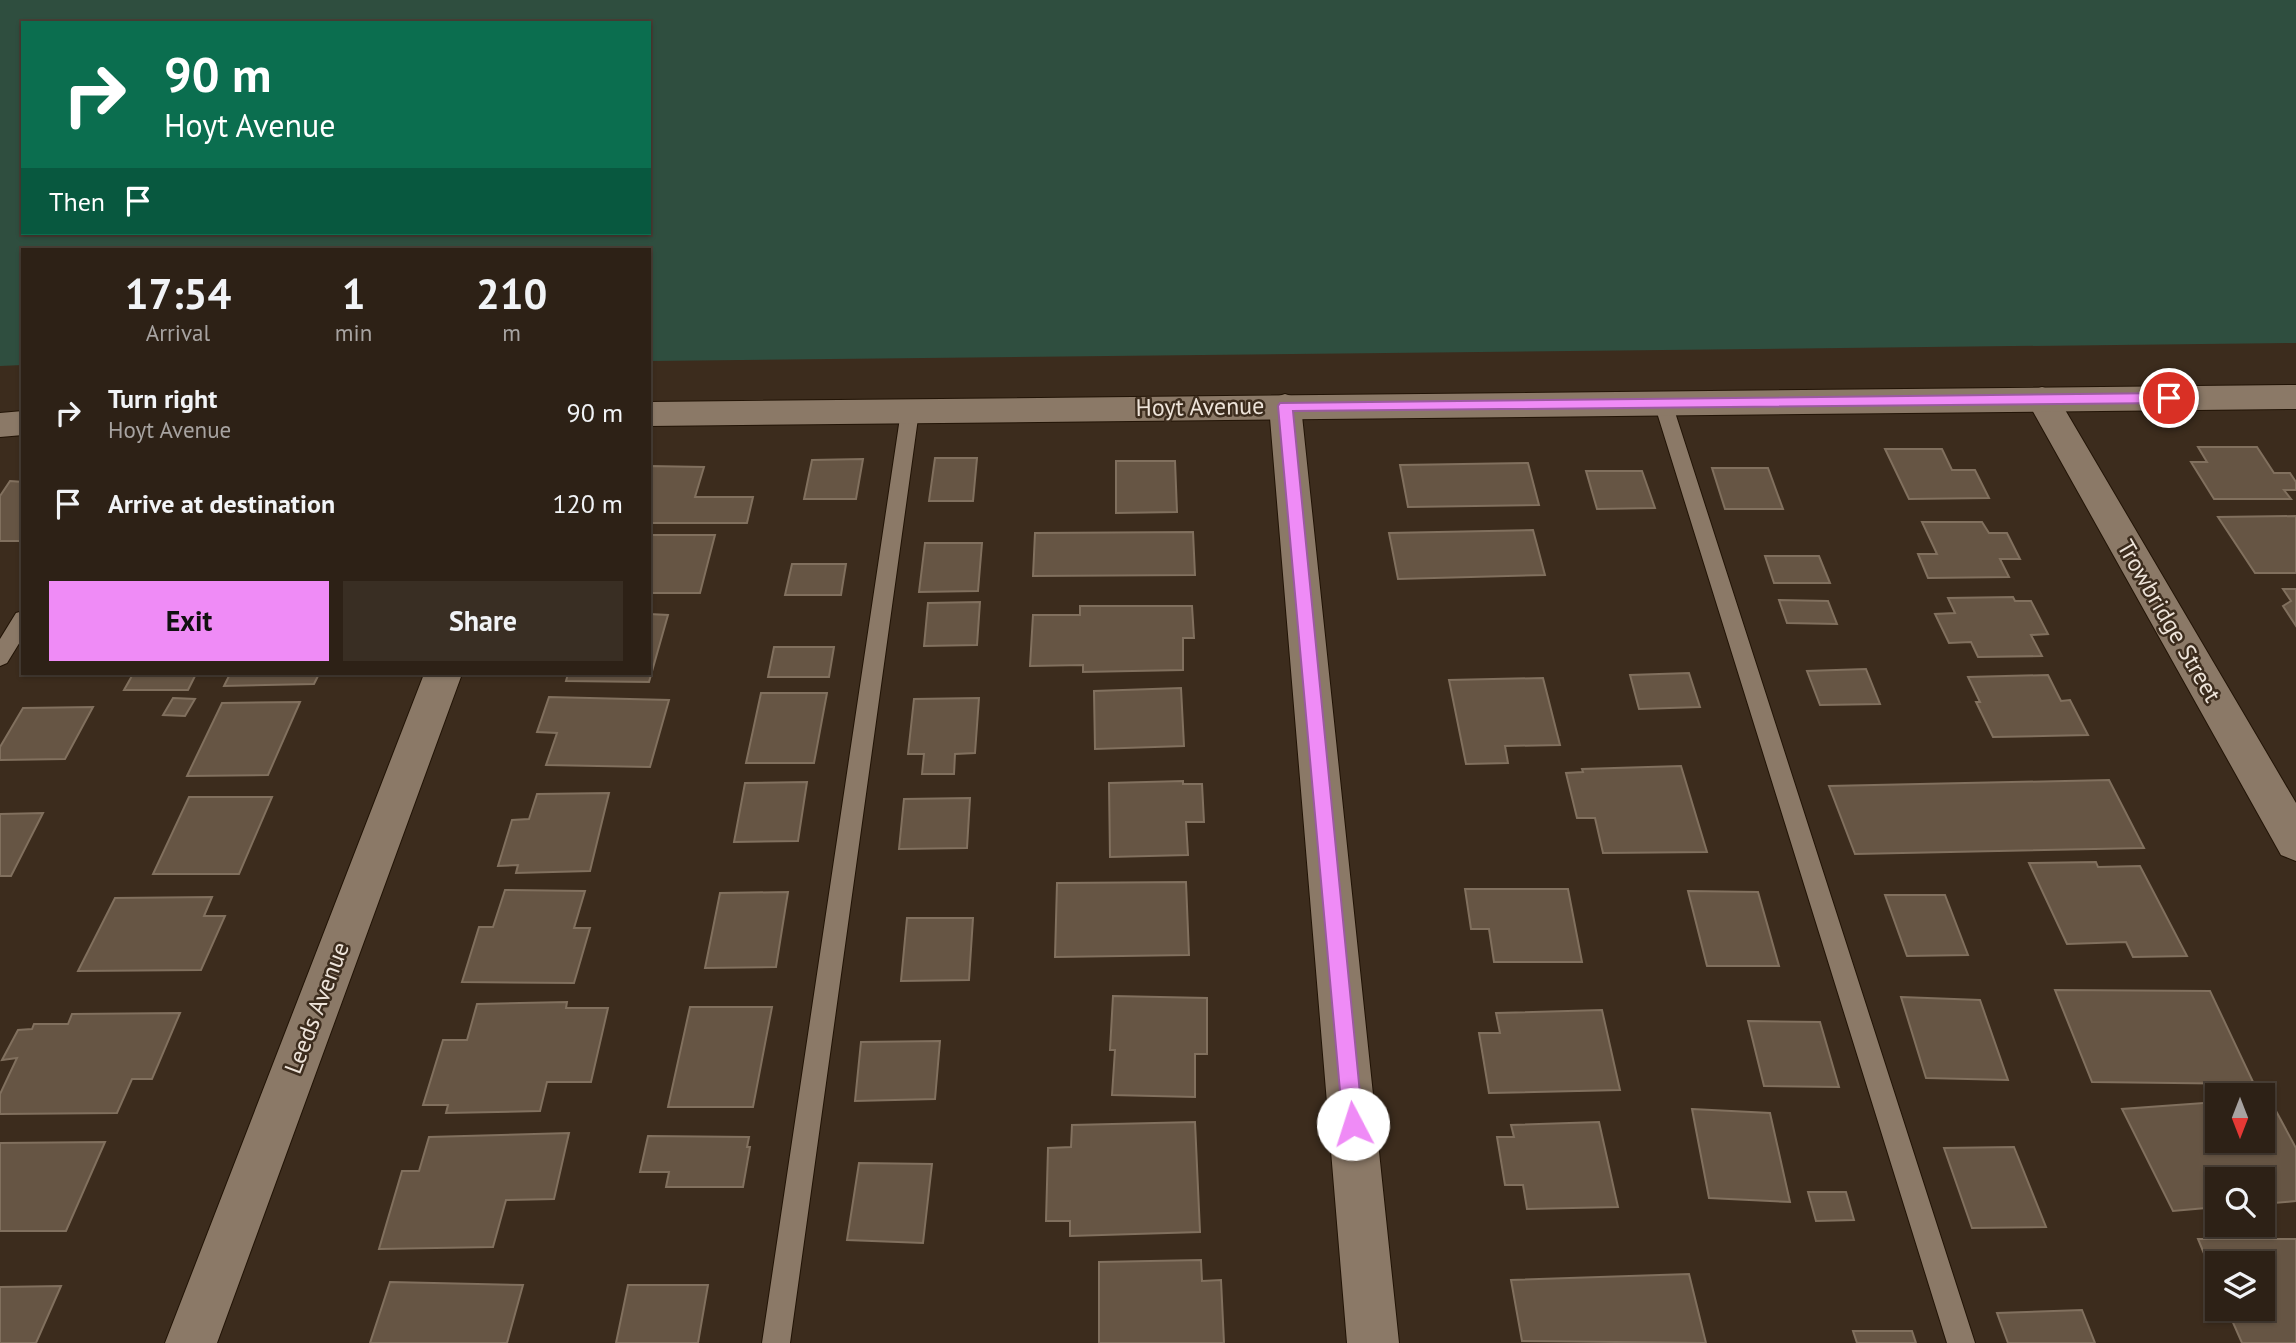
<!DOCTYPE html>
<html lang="en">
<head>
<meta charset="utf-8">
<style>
  :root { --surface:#2d2116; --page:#392e23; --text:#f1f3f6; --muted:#a7a3a1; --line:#483e35; --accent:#ef8bf6 }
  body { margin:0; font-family:"PT Sans",sans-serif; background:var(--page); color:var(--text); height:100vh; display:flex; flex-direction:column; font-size:26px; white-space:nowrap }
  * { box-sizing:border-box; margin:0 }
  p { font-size:23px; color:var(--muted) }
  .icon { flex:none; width:38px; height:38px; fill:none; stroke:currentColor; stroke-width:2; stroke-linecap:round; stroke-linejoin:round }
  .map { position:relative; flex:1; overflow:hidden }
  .panel { position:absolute; left:21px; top:248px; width:630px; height:427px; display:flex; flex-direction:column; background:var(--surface); border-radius:0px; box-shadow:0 2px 5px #0004,0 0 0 2px var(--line) }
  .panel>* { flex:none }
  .guide { position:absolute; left:21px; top:21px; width:630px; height:214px; border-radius:0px; box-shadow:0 2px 5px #0004,0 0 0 2px var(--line); background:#0b6e4f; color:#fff; overflow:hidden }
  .needle { width:46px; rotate:180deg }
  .buttons { position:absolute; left:2205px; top:1083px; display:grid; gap:14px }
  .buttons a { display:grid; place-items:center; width:70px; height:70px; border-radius:0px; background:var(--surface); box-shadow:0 2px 5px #0004,0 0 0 2px var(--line); font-size:35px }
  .pin { position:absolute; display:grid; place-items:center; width:60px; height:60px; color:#fff; margin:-30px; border:4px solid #fff; border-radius:50%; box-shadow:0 2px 7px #0007 }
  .me { position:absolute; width:77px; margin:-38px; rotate:355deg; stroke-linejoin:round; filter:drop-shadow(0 0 5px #0008) }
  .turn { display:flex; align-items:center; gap:24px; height:147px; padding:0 28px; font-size:32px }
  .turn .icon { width:91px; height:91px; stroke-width:2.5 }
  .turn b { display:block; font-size:49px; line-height:60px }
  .then { display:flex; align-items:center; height:66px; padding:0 28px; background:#0003; gap:14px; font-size:26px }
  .eta { display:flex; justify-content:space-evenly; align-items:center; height:119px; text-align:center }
  .eta b { font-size:42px; font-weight:800; line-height:49px }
  .cta { display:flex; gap:14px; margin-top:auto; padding:14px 28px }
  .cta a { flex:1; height:80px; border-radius:0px; background:var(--accent); color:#111; font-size:28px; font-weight:800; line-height:80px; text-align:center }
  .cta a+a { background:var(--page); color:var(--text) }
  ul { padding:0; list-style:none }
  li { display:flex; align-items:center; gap:21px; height:91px; padding:0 28px }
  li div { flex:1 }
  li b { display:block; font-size:26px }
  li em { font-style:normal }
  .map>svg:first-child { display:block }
  .green { fill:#2f4e3f; fill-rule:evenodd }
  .building { fill:#654; stroke:#81705e; stroke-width:2 }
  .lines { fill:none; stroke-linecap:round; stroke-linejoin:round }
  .service-casing { stroke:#221406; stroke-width:2 }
  .minor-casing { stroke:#221406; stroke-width:2 }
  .secondary-casing { stroke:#221406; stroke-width:2 }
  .service { fill:#8b7967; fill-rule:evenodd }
  .minor { fill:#8b7967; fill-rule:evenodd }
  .secondary { fill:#8b7967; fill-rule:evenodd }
  .route { fill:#ef8bf6; stroke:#9b5aa0; stroke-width:2 }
  .labels { text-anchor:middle; stroke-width:5; stroke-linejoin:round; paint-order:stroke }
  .street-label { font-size:24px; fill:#eee4da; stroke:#3c2c1d }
</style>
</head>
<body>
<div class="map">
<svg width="2296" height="1343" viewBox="0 0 2296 1343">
  <rect width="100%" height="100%" fill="#3c2c1d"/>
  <!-- green -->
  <path class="green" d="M0 0H2296V343L649 361V250H23V365L0 366ZM23 23H649V233H23Z"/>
  <!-- building -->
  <path class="building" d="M2198 447H2257L2274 473H2290L2296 482V490H2284L2291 499H2214L2191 462H2207Z
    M1885 449H1942L1952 470H1975L1989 498 1909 499Z
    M935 458H977L973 501H929Z
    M863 459 856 499H804L812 460Z
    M1116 461H1175L1177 512 1116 513Z
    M1528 463 1539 505 1408 507 1400 465Z
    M649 466 704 467 695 497H753L747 523H649Z
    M1712 468H1768L1783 509H1725Z
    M1586 471H1642L1655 508 1597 509Z
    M10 481 23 482V541H0V496Z
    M2296 516V573H2255L2218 517Z
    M1922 522H1982L1989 533H2007L2020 559H2000L2009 577 1928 578 1918 554H1937Z
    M1533 530 1545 575 1398 579 1389 533Z
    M1193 532 1195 575 1033 576 1035 533Z
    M649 535H715L700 593H649Z
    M925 543H982L978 591 919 592Z
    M1765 556H1819L1830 583H1774Z
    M792 564H846L841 595H785Z
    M2283 589H2296V626L2283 606 2291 601Z
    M2013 597 2015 601H2031L2048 634 2031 635 2042 656 1978 657 1971 642 1949 643 1935 614 1955 613 1948 598Z
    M1779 600 1828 601 1837 624 1787 623Z
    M980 602 977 645 924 646 928 603Z
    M1080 606H1192L1194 638H1183V670L1083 672V665L1030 666 1033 615H1080Z
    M649 614 668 615 649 682 566 681 568 674H649Z
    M774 647H834L829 677H768Z
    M1866 669 1880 704 1820 705 1807 671Z
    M1689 673 1700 707 1639 709 1630 675Z
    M133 674H196L188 690H124Z
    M230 674H319L314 684 224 686Z
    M2048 675 2061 701 2070 700 2088 735 1993 737 1976 702H1980L1968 677Z
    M1543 678 1560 745 1505 746 1508 763 1466 764 1449 680Z
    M1181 688 1184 746 1095 749 1094 691Z
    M761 693H827L814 763H746Z
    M549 697 669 700 650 767 546 765 557 733 537 732Z
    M173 698 195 699 185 716 163 715Z
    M979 698 975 753 955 754 954 774H922L924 754H908L914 699Z
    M300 702 268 775 187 776 222 703Z
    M93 707 65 759 0 760V747L23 708Z
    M1681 766 1707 852 1603 853 1595 818H1577L1566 773 1583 772 1582 769Z
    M2109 780 2144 848 1855 854 1829 786Z
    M1183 781V784H1202L1204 822H1186L1188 855 1110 857 1109 783Z
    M807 782 798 841 734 842 745 783Z
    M609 793 590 871 516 873 518 865 498 866 512 820 529 819 537 794Z
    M189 797H272L239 874H153Z
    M970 798 967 848 899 849 904 799Z
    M43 813 11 876H0V814Z
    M2096 862 2098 867 2140 866 2187 956 2133 957 2126 942 2067 944 2029 863Z
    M1186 882 1189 955 1055 957 1057 883Z
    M1465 889H1568L1582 962H1494L1489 929H1471Z
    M505 890 585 891 574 928H590L574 983 462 982 479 927H493Z
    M1688 891 1758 892 1779 966H1707Z
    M788 892 776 967 705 968 720 893Z
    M1885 895H1945L1968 955 1907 956Z
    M212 897 204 916H225L201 970 78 971 115 898Z
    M907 918H973L969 980 901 981Z
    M2055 990 2210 991 2254 1084 2092 1082Z
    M1113 996 1207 998V1054H1195V1097L1112 1095 1115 1050H1110Z
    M1901 997 1980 1000 2008 1080 1926 1078Z
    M567 1002 566 1008H608L591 1082H547L540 1111 446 1113 448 1105H423L443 1040H467L477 1004Z
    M690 1007H772L753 1107H668Z
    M1602 1010 1620 1090 1489 1093 1479 1033H1500L1496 1013Z
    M180 1013 152 1079H132L117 1113 0 1114V1094L17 1058 2 1060 18 1030 32 1029 34 1024H68L72 1014Z
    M1748 1021 1820 1022 1839 1087 1764 1086Z
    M940 1041 935 1099 855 1101 861 1042Z
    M2269 1098 2296 1148V1201L2263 1204V1180H2217V1207L2173 1211 2122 1109 2217 1102V1141H2263V1099Z
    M1692 1109 1770 1113 1790 1202 1709 1198Z
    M1195 1122 1200 1232 1070 1236V1221H1046L1048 1148 1071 1147 1072 1125Z
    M1599 1122 1618 1207 1527 1209 1523 1185H1505L1497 1137H1514L1511 1125Z
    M569 1133 554 1199 506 1200 493 1247 379 1249 402 1171H419L429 1137Z
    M648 1136 749 1137 747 1147H750L743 1187H666L669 1172H640Z
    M105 1142 66 1231H0V1143Z
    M2014 1147 2046 1227 1972 1228 1944 1148Z
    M859 1163 932 1164 923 1243 847 1240Z
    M1808 1192H1846L1854 1220 1816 1221Z
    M2198 1239H2296V1343H2242L2227 1309H2263V1264H2217V1285Z
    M1201 1260 1202 1281 1221 1280 1224 1343H1099V1262Z
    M1689 1274 1706 1343 1522 1341 1511 1280Z
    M390 1282 523 1285 507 1343H370Z
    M628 1285H708L698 1343H616Z
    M61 1286 36 1343H0V1287Z
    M2082 1310 2095 1343H2008L1997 1313Z
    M1853 1331H1912L1916 1343H1857Z"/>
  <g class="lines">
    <defs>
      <path id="service" d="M1663 397 1669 398 1672 403 1975 1343H1947L1654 403 1657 398Z
        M910 405 916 406 919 411 790 1343H762L901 411 904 406Z
        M23 611V637L7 663 0 666V639L16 613Z"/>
      <path id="minor" d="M2042 387 2054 391 2296 803V861L2281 855 2026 399 2030 391Z
        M1285 394 1297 398 1301 406 1399 1343H1347L1269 406 1273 398Z
        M424 674H462L217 1343H165Z"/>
      <path id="secondary" d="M2296 385V409L649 426V402Z
        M23 411V435L0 437V413Z"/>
    </defs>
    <!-- service casing -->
    <use href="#service" class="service-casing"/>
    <!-- minor casing -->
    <use href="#minor" class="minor-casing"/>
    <!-- secondary casing -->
    <use href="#secondary" class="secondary-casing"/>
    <!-- service -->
    <use href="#service" class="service"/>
    <!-- minor -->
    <use href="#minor" class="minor"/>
    <!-- secondary -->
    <use href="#secondary" class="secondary"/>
  </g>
  <!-- route -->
  <path class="route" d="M2169 393 2176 398 2169 403 1293 411 1363 1124 1360 1131 1353 1133 1346 1131 1343 1124 1278 406 1280 403Z"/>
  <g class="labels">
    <!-- street labels -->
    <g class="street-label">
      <text transform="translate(1200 407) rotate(-1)" y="8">Hoyt Avenue</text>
      <text transform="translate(2169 621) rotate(60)" y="8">Trowbridge Street</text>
      <text transform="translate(317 1008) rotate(-69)" y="8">Leeds Avenue</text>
    </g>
  </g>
</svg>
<div class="buttons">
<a><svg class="needle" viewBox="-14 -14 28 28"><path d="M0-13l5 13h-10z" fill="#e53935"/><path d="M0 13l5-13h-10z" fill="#a7a3a1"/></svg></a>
<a><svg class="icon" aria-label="search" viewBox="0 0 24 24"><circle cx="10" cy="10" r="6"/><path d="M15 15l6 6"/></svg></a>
<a><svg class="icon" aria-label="layers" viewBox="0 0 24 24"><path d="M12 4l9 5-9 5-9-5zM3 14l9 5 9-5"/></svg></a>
</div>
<div class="pin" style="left:2169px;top:398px;background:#d93025"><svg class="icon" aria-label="arrive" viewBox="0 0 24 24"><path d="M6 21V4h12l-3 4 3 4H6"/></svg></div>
<svg class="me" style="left:1353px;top:1124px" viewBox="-20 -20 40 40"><circle r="19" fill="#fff"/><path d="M0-13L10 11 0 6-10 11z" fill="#ef8bf6"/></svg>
<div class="guide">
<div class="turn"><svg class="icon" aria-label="right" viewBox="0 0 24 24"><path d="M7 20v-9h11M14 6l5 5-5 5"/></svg><div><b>90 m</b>Hoyt Avenue</div></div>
<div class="then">Then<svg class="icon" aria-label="arrive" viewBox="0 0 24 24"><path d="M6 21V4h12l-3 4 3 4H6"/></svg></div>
</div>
<section class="panel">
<div class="eta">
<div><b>17:54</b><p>Arrival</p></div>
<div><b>1</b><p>min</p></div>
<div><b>210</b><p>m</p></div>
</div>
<ul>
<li><svg class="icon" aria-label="right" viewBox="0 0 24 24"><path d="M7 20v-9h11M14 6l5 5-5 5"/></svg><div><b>Turn right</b><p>Hoyt Avenue</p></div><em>90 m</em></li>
<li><svg class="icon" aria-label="arrive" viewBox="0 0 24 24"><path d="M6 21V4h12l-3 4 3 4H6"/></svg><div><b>Arrive at destination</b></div><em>120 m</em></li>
</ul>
<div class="cta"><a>Exit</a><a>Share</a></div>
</section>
</div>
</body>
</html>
